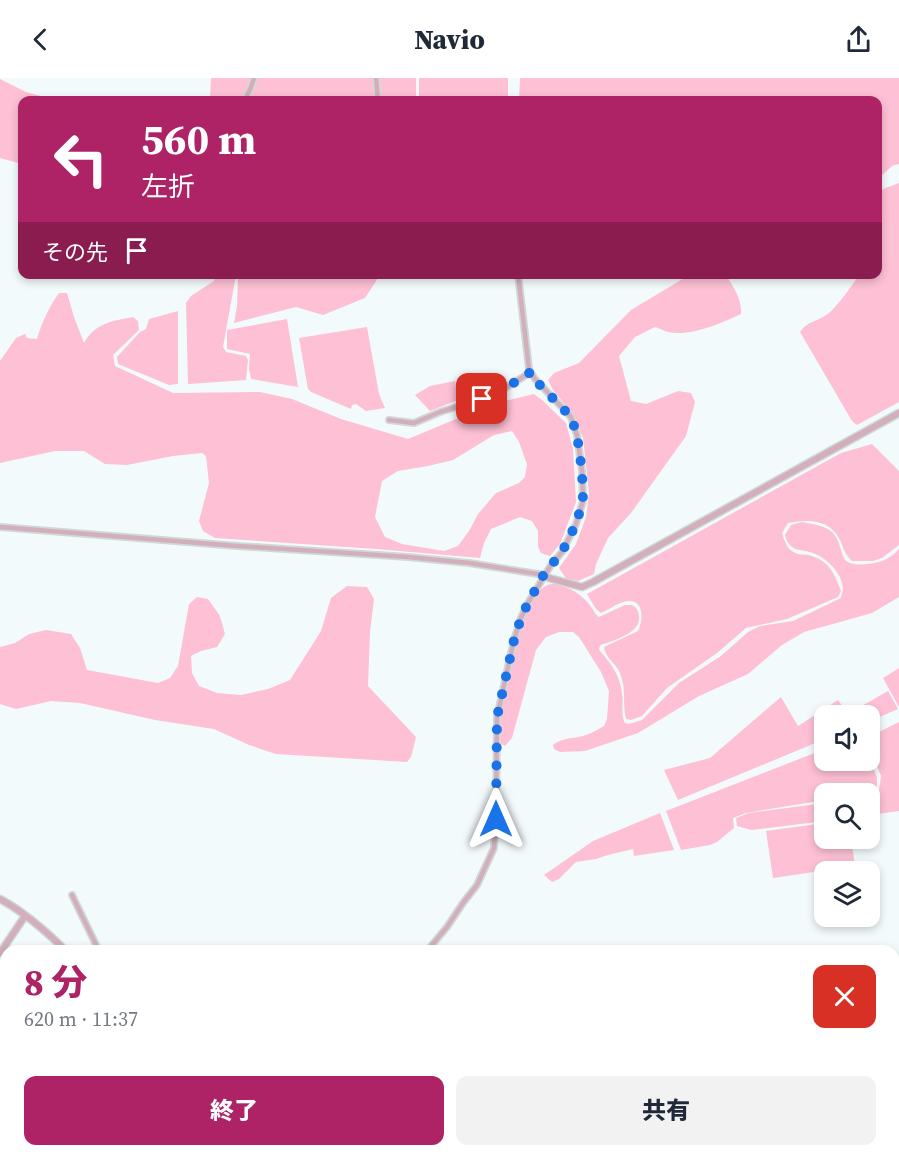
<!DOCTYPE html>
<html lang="ja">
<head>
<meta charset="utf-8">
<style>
  :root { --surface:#fff; --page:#f2f2f3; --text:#1f2937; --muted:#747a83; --accent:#ad2365 }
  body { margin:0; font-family:"Source Serif 4","Noto Sans JP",serif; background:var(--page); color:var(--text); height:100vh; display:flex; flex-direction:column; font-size:22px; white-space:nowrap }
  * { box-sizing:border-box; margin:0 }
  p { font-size:20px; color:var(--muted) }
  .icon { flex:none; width:33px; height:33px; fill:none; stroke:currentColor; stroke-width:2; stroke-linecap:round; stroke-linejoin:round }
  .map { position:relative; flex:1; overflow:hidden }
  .side { position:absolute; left:0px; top:867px; width:900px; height:212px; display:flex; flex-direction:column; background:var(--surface); border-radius:18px 18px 0 0; box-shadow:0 3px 9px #0003 }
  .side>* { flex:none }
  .guide { position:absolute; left:18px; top:18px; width:864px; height:183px; border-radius:12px; box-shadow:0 3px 9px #0003; background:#ad2365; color:#fff; overflow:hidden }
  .buttons { position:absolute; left:814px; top:627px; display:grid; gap:12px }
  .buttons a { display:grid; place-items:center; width:66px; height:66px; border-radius:12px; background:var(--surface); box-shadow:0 3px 9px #0003; font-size:30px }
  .pin { position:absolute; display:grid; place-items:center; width:51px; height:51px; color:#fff; margin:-26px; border-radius:12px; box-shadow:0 3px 9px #0006 }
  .me { position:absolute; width:66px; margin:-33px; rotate:0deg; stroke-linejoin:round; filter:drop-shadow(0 0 4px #0008) }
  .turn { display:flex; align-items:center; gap:21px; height:126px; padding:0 24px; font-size:27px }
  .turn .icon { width:78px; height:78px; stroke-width:2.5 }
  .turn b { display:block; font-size:42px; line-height:51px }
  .then { display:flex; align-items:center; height:57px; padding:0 24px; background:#0003; gap:12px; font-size:22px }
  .round { display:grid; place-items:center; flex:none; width:63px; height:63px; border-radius:12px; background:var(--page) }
  .headline { display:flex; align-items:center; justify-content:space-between; height:102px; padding:0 24px }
  h1 { font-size:36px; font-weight:800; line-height:45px; color:var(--accent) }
  .button { display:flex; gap:12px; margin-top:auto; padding:12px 24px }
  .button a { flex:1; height:69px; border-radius:12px; background:var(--accent); color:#fff; font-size:24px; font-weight:800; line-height:69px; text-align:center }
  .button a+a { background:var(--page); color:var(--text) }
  header { display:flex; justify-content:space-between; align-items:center; height:78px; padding:0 24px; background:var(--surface); font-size:27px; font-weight:800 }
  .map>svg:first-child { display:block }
  .green { fill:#fdc0d4; fill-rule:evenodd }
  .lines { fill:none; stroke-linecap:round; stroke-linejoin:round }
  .river { stroke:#6bc1e2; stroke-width:10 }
  .minor-casing { stroke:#d0d8da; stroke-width:8 }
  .tertiary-casing { stroke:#d0d8da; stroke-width:9 }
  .minor { stroke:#d2afba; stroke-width:4.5 }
  .tertiary { stroke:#d2afba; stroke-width:6 }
  .route { stroke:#1a73e8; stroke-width:10; stroke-dasharray:0 18 }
</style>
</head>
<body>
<header><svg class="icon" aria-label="back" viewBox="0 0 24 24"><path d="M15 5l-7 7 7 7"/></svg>Navio<svg class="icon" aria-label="share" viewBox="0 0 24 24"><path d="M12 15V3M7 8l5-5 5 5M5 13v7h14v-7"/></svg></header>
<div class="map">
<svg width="899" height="1078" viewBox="0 0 899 1078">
  <rect width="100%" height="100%" fill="#f3fafc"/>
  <!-- green -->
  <path class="green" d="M211 0H416V22H210Z
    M419 0H508V18H468V22H419Z
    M520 0H899V86L892 88 878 101V22H519Z
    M0 1 26 14 55 22H22V86L0 80Z
    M899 105V324L857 347 852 343 800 254C807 243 819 243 829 235 836 230 854 205 859 197L878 196V161L880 155V116L883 111Z
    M691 196 726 197C733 209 742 220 741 236 722 245 690 259 668 254 664 253 659 250 655 249L635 259 619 278 631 323 646 326 678 313 691 315 695 324 686 358 631 435 608 460 596 486 594 496 578 503 567 502 559 490 576 466 586 439 589 415 583 360 574 338 553 312 548 302 554 295 579 285 631 232Z
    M216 197H236L223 269 226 274 246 278 248 282 246 302 188 306 186 225 191 218 214 203Z
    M238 197V196L380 197 365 220 323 237 296 229 234 245 237 228Z
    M59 215H67L74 239 84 265C95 245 112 243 133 239L138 243 139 252 113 277 115 288 173 315 260 314 292 321 341 341 408 361 492 326 534 316 542 322 566 345 573 371 576 424 560 466 550 478 541 475 538 469V453L532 443 520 439 491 451 484 465 480 480 376 471 215 460 203 453 199 443 209 405 206 378 202 375 173 378 127 387 105 386 84 373H55L0 385V283L16 260 25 256 27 260 37 261C42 244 49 229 59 215ZM512 353 519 364 527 386 525 399 519 405 496 415 478 436 469 453 458 468 444 473 402 466 385 459 375 439 382 403 398 393 428 388 453 382 494 357Z
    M178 233V306L169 307 118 286 117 279 140 254 146 251 149 241Z
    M287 241 298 309 251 301 249 291 250 276 227 271V252Z
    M367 249 379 316 385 330 366 333 356 326 352 327 351 331 311 314 308 311 299 260Z
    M455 303 458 322 430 333 415 317 430 308Z
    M872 366 899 393V467L882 480 873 483H852C844 475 844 471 840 462 830 441 808 441 788 445L782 455C785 464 787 473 798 476 802 477 808 476 812 478 830 484 835 497 841 513L838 519 787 541 746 550 717 575 667 610 642 638 631 642 626 641C622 625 627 609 619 593 615 585 605 579 604 569L638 553C644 540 644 518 623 524 616 526 608 532 601 535L596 531 587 516 841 375Z
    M802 444C811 446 825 447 833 455 840 463 840 472 844 480 849 491 880 486 888 480 892 478 896 474 899 471V519L872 535 804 554 782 567 748 596 699 618 638 655 585 673 560 674 554 671 553 667C562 659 575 661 586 657 592 655 598 651 604 648L607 641 609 613 601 594 579 559 573 554H559L546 559 536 572 512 660 505 668 501 666C492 643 521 535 537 515 541 511 547 506 552 506 565 506 581 516 588 525 593 530 594 536 599 539L625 527H632C637 530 639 533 639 539 641 555 613 563 601 567L599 570 600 573C612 587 620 597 622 616 624 626 620 636 625 645L629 646 642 642 679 605 721 578 748 554 760 548 793 543 841 520C841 519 843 512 843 511 842 494 825 478 810 474 804 472 797 473 792 469 788 466 786 461 785 457L791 447Z
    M347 508 367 509 374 521 370 554 368 608 416 659 411 679 407 684 276 676 249 667 214 651 155 642 80 625 51 623 16 631 0 626V569L15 565 29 556 46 552 71 556 80 570 87 592 158 605 170 600 178 588 189 526 197 519 208 521 220 538 225 556 217 569 201 573 191 578 192 595 199 608 217 615 241 617 268 611 290 602 321 553 331 520Z
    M899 590V629L883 600Z
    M888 613 898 631 870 643V638H825V661L678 722 664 692 710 680 781 619 798 648 838 622 848 636Z
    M899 644V733L870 737V717L879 713 881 698 870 670V664L875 656Z
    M825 671V682H870V680L877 700V711L862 715 825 716V722L746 735 733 740 734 750 717 764 710 767 681 772 666 733Z
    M825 725V743L751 752 737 748 736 740 749 735Z
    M660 735 674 772 634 778 633 771 608 777 596 781 576 784 559 801 552 804 544 797 593 763Z
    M825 745V760L851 761 855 788 773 800 766 753Z
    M894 1011 899 1015V1078H795L797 1073 894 1072Z
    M320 1072H360V1073L343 1078H286L289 1074H310Z
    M573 1073V1072L670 1073 663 1076 662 1078H575Z"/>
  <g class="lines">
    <!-- river -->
    <path class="river" d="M0 1073 13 1078"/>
    <defs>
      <path id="minor" d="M376 0 378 22
        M245 22 251 9 254 0
        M389 342 414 345 440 334 482 321 499 314 531 294
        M0 449 237 468 408 479 469 485 544 497
        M72 817 99 873
        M66 873H86
        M427 873 447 849 463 825 477 807 494 770 496 741 497 639 514 562 521 540 528 525 551 487 562 474 576 446 583 423 582 393 577 357 571 339 535 301 529 291 518 196
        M390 1072 392 1078
        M456 1072 459 1078"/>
      <path id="tertiary" d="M544 497 549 500 582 509 593 504 899 335
        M0 821C24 834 47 854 66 873
        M0 875 25 838
        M894 917 899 916"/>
    </defs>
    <!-- minor casing -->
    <use href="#minor" class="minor-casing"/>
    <!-- tertiary casing -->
    <use href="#tertiary" class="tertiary-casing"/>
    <!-- minor -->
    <use href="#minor" class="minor"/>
    <!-- tertiary -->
    <use href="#tertiary" class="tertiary"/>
  </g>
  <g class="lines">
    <!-- route -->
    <path class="route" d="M482 321 499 314 531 294 535 302 571 339 577 357 582 393 583 423 576 446 562 474 544 496 528 525 521 540 514 562 497 639 496 741"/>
  </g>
</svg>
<div class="buttons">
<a><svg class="icon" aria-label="sound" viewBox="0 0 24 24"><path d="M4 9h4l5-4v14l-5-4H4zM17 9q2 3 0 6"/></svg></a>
<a><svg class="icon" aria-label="search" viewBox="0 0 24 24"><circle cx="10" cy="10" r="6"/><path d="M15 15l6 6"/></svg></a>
<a><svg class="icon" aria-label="layers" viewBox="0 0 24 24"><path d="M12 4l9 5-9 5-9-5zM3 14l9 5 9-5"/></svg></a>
</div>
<div class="pin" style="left:482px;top:321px;background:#d93025"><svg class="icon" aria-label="arrive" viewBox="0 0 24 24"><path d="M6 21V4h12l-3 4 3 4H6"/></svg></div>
<svg class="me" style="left:496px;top:741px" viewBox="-20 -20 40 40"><path d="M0-17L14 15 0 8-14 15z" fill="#1a73e8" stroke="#fff" stroke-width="4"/></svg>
<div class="guide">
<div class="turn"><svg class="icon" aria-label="left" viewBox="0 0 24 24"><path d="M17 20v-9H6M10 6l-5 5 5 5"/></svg><div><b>560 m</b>左折</div></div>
<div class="then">その先<svg class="icon" aria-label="arrive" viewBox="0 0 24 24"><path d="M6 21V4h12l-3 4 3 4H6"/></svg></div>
</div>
<section class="side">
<div class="headline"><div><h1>8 分</h1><p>620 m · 11:37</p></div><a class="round" style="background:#d93025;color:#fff"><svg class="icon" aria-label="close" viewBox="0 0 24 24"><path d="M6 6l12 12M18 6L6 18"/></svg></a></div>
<div class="button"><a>終了</a><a>共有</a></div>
</section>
</div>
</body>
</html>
